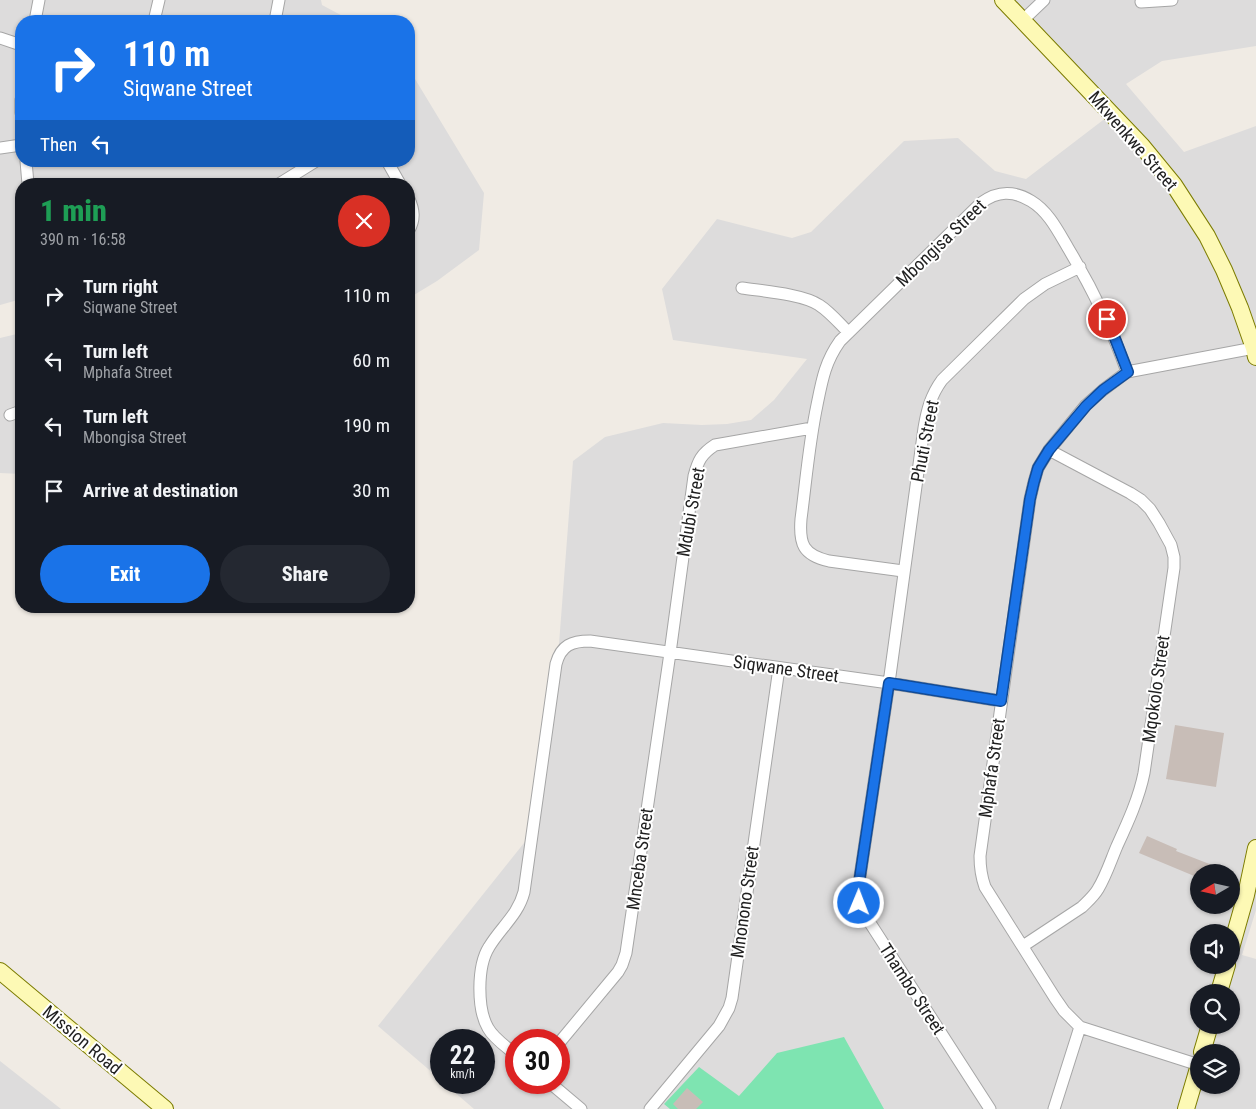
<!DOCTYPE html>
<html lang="en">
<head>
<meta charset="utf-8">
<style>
  :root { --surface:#171b24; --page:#242831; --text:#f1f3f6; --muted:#9ea1a6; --accent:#1a73e8 }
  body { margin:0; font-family:"Roboto Condensed",sans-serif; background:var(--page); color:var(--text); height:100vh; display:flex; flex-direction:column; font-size:19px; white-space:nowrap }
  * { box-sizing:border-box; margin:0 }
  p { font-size:16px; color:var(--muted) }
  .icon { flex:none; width:28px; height:28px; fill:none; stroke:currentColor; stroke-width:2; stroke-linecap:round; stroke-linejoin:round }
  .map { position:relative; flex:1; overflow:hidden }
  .panel { position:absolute; left:15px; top:178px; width:400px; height:435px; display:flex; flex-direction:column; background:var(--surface); border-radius:20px; box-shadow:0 1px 4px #0004 }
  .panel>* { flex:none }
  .banner { position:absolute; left:15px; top:15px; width:400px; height:152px; border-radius:20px; box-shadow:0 1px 4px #0004; background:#1a73e8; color:#fff; overflow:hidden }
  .needle { width:32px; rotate:261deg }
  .controls { position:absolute; left:1190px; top:864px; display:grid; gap:10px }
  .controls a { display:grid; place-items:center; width:50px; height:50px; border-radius:50%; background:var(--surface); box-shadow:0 1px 4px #0004; font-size:25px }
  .speed { position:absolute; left:430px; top:1029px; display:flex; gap:10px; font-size:25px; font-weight:700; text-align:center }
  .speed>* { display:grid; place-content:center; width:65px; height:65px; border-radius:50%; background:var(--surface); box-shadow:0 1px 4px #0004; line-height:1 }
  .speed small { font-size:12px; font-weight:400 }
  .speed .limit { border:8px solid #d22; background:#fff; color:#111 }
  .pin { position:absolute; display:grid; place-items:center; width:42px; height:42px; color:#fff; margin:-21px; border:2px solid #fff; border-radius:50%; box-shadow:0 1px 5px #0007 }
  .me { position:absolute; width:55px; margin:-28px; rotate:1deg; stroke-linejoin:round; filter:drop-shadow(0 0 4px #0008) }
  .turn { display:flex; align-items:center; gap:18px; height:105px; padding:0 25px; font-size:22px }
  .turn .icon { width:65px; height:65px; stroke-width:2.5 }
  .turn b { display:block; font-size:35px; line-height:42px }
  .then { display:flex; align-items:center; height:48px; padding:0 25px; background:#0003; gap:10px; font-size:19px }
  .round { display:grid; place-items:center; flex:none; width:52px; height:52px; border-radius:26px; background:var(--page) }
  .summary { display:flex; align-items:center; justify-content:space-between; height:85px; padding:0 25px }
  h1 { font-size:30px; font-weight:800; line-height:38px; color:#1e9e55 }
  .primary-button { display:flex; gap:10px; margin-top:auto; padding:10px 25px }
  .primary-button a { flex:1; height:58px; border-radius:30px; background:var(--accent); color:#fff; font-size:20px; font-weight:800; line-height:58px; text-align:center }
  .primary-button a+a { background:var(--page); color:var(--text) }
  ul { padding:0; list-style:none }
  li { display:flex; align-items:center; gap:15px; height:65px; padding:0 25px }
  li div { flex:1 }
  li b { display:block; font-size:19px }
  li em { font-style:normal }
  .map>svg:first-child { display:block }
  .residential { fill:#dddcdc; fill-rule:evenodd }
  .pitch { fill:#7ee4b1 }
  .building { fill:#c8bdb7 }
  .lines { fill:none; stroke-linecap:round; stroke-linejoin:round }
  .street-casing { stroke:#a6a6a6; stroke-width:13 }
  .secondary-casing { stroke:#7c7c00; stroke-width:18 }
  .street { stroke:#fff; stroke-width:11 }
  .secondary { stroke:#fdf9b5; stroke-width:16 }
  .route-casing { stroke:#114b97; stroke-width:12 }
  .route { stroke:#1a73e8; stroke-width:9 }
  .labels { text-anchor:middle; stroke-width:4; stroke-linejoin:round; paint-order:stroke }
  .street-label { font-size:18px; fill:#1f1f1f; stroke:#fff }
</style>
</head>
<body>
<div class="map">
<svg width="1256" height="1109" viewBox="0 0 1256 1109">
  <rect width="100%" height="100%" fill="#f0ebe4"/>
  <!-- residential -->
  <path class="residential" d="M0 0H321L322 5 352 21H21V161H409V69L484 193 479 250 437 281 409 298V184H21V299L0 305Z
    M1003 0H1256V46L1162 61 1126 84 1184 152 1256 126V910L1242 955 1256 959V1109H474L444 1083 484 1082V1040H441V1080L378 1026 532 833 558 657 573 461 605 437 663 423 702 425 727 424 751 420 774 400 807 359 673 340 662 289 717 219 792 238 811 232 904 141 958 138 995 171 1026 179 1111 114ZM1199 872H1231V905H1199ZM1199 932H1231V965H1199ZM1199 992H1231V1025H1199ZM516 1040H559V1082H516ZM1199 1052H1231V1085H1199Z
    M21 333V474L0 473V338Z
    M0 1061 61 1109H0Z"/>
  <!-- pitch -->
  <path class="pitch" d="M844 1037 884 1109H670L664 1104 699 1067 739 1096 777 1053Z"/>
  <!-- building -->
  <path class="building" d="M1175 725 1224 733 1216 787 1166 779Z
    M1147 836 1177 849 1176 851 1230 872H1199V878L1139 853Z
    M687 1088 703 1102 696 1109H678L673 1104Z"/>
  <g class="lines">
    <defs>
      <path id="street" d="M1141 2 1172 0
        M35 21 39 0
        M154 21 159 0
        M275 21 279 0
        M1022 21 1044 0
        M0 38 21 45
        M21 100V113
        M0 148 21 145
        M26 161 28 184
        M387 161 400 184
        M279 184 316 161
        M409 199C414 210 415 219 409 230
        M742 288C762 291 803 294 819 305 830 312 839 323 848 332
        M10 415 21 411
        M903 571 829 561C803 555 799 544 801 519 806 481 809 443 817 405 822 380 825 362 840 341L981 203C997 191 1013 190 1031 201 1048 211 1058 231 1068 248 1092 288 1112 329 1127 372
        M1023 946 1082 907C1088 901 1094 896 1098 889 1106 876 1111 860 1117 846 1128 822 1139 798 1144 773L1174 568V557L1171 545 1159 523 1150 509 1141 500 1130 493 1049 450
        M559 1043 618 972 622 965 626 953 670 653 694 476C698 461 701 454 715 445L812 428
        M516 1055C507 1047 494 1039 488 1028 477 1009 477 966 489 947 501 927 518 915 524 892L556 664C561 645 572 641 590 641L889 683 1001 701
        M1199 1065 1080 1027 1064 1011 1055 998 985 887C981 876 980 868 980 856L1030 499 1034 482 1038 468 1049 450 1086 405 1103 390 1127 372 1254 348
        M549 1082 581 1109
        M650 1109 719 1026 729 1008 732 998 779 668
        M990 1109 863 912C859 902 858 894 859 883L889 683 924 428C927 410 931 395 942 380L1024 299 1045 284 1080 267
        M1054 1109 1080 1027"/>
      <path id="secondary" d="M1003 0 1142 146 1174 185 1207 236 1224 270 1240 308 1254 348 1256 357
        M1231 948 1246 895 1256 848
        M0 971 165 1109
        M1219 992 1227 965
        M1202 1052 1210 1025
        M1186 1109 1199 1065"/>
    </defs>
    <!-- street casing -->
    <use href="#street" class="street-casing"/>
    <!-- secondary casing -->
    <use href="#secondary" class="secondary-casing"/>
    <!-- street -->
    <use href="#street" class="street"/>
    <!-- secondary -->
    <use href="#secondary" class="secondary"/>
  </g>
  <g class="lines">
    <defs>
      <path id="route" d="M859 903 858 894 859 883 889 683 1001 701 1030 499 1034 482 1038 468 1049 450 1086 406 1103 390 1128 372 1116 341 1107 319"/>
    </defs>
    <!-- route casing -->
    <use href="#route" class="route-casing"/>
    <!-- route -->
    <use href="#route" class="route"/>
  </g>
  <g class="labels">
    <!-- street labels -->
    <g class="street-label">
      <text transform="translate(1133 141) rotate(49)" y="6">Mkwenkwe Street</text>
      <text transform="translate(941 243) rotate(-44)" y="6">Mbongisa Street</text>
      <text transform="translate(925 441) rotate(-79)" y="6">Phuti Street</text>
      <text transform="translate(691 512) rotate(-80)" y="6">Mdubi Street</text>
      <text transform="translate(786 669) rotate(8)" y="6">Siqwane Street</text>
      <text transform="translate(1156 689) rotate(-82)" y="6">Mqokolo Street</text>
      <text transform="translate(992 768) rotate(-82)" y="6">Mphafa Street</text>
      <text transform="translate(640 859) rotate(-82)" y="6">Mnceba Street</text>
      <text transform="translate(745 902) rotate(-82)" y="6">Mnonono Street</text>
      <text transform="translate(912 989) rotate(57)" y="6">Thambo Street</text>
      <text transform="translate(82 1040) rotate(40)" y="6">Mission Road</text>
    </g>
  </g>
</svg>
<div class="controls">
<a><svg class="needle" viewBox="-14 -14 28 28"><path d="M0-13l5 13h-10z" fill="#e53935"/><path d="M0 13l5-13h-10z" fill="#9ea1a6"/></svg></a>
<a><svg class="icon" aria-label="sound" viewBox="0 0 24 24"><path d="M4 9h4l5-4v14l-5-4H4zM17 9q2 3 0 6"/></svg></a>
<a><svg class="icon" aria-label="search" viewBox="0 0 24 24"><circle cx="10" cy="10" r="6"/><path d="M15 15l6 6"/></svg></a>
<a><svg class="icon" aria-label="layers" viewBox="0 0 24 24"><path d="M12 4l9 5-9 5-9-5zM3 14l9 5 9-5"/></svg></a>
</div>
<div class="speed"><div>22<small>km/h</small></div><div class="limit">30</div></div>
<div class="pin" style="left:1107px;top:319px;background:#d93025"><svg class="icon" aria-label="arrive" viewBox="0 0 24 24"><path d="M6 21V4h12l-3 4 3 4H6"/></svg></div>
<svg class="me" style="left:859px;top:903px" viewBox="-20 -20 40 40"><circle r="17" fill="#1a73e8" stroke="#fff" stroke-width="3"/><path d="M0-11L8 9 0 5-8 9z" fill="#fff"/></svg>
<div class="banner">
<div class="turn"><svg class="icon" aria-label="right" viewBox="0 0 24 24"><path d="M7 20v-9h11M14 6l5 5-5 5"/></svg><div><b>110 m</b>Siqwane Street</div></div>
<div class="then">Then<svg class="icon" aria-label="left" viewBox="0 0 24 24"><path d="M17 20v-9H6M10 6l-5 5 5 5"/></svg></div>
</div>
<section class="panel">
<div class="summary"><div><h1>1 min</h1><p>390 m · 16:58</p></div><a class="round" style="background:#d93025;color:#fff"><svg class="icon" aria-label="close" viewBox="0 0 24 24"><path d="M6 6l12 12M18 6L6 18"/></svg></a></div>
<ul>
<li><svg class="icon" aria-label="right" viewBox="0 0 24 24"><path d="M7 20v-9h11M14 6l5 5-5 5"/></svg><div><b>Turn right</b><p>Siqwane Street</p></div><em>110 m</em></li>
<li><svg class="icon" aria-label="left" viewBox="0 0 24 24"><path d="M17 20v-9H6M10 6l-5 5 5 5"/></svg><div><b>Turn left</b><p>Mphafa Street</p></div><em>60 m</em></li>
<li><svg class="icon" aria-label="left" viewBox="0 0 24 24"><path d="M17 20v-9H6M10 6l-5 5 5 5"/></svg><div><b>Turn left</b><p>Mbongisa Street</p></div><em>190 m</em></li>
<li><svg class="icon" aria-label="arrive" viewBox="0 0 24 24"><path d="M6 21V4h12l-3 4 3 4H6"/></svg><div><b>Arrive at destination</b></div><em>30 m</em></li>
</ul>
<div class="primary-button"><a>Exit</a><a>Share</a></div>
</section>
</div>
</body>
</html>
